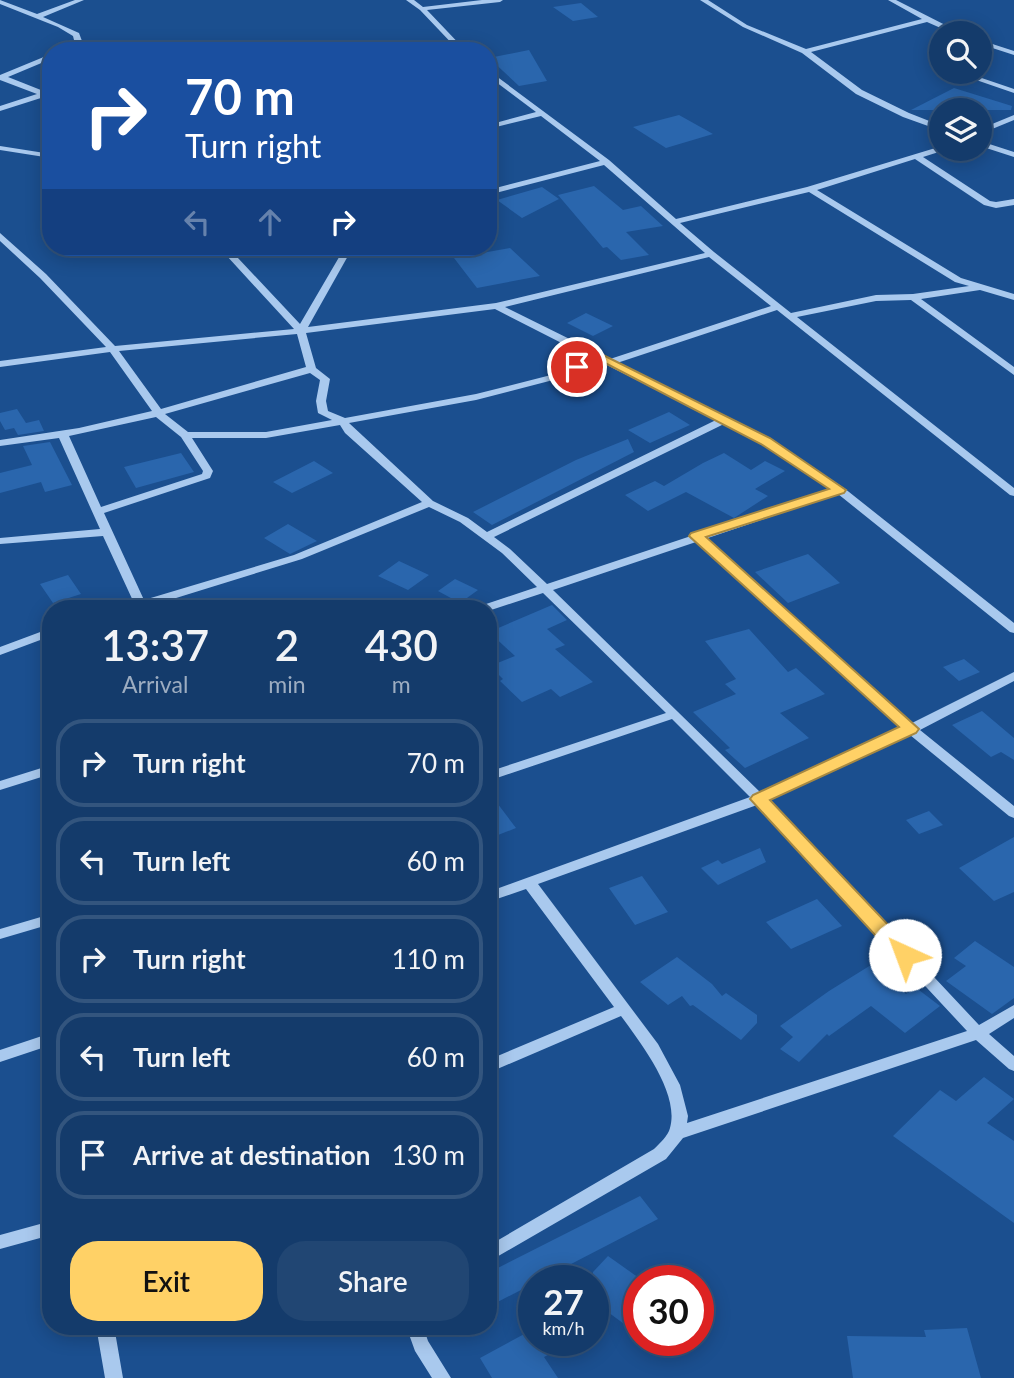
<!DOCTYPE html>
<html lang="en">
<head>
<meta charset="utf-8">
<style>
  :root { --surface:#143b6b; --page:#214673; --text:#f1f3f6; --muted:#9dadc1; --line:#33557e; --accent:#ffd166 }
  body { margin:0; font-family:Lato,sans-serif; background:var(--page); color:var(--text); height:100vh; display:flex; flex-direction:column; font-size:26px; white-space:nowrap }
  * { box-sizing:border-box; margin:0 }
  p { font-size:23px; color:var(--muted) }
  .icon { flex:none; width:38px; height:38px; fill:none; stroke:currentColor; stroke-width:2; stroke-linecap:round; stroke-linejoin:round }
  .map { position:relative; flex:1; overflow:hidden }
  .sheet { position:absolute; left:42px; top:600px; width:455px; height:735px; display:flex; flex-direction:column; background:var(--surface); border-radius:28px; box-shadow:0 4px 18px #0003,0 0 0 2px var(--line) }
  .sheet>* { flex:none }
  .hud { position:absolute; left:42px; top:42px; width:455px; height:214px; border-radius:28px; box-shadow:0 4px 18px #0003,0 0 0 2px var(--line); background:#1a4fa0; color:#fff; overflow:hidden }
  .controls { position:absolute; left:929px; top:21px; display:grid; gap:14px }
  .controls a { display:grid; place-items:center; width:63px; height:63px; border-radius:50%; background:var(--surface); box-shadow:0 4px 18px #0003,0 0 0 2px var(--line); font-size:35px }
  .speed { position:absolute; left:518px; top:1265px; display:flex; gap:14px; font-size:35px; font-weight:700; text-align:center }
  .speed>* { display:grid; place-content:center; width:91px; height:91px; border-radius:50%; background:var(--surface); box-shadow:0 4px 18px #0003,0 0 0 2px var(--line); line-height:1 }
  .speed small { font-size:18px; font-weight:400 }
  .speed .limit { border:10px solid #d22; background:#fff; color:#111 }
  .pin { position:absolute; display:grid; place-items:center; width:60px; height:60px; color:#fff; margin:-30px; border:4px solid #fff; border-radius:50%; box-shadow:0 2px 7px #0007 }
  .me { position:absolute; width:77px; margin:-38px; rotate:317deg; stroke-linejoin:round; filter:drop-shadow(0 0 5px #0008) }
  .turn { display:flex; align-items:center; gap:24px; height:147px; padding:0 28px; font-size:32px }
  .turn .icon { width:91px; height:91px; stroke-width:2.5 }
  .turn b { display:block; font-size:49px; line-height:60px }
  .lanes { display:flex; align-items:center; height:66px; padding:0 28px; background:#0003; justify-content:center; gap:35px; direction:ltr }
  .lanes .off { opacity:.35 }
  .eta { display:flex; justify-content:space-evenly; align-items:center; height:119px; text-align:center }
  .eta b { font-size:42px; font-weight:600; line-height:49px }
  .button { display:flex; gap:14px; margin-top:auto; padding:14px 28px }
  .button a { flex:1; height:80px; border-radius:28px; background:var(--accent); color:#111; font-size:28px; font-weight:600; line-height:80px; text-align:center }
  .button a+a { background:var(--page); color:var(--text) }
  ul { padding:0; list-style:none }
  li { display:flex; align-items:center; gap:21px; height:88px; margin:0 14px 10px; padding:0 14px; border:4px solid var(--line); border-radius:28px }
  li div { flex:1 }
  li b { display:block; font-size:26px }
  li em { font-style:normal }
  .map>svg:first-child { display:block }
  .building { fill:#2a66ad }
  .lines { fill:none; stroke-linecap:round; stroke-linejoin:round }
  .minor { fill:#a9c9ee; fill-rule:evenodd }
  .route { fill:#ffd166; stroke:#a68842; stroke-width:2 }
</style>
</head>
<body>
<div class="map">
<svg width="1014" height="1378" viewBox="0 0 1014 1378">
  <rect width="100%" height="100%" fill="#1b4f8f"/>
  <!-- building -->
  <path class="building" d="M581 3 598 17 573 21 553 7Z
    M529 50 547 81 519 86 489 58Z
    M954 88 1012 106 1011 110H911Z
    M679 115 713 134 666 148 633 127Z
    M594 186 623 210 641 206 663 226 626 232 649 255 621 260 607 247 603 248 558 195Z
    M542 187 559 199 522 218 497 200Z
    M510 248 540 276 477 288 454 258Z
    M586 313 613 326 593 336 567 323Z
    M17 409 26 423 39 420 44 431 18 435 14 428 5 430 0 421V413Z
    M669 412 690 425 650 443 628 430Z
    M628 439 634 452 492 525 473 512 576 460Z
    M50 442 72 485 45 492 41 482 0 493V473L32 465 23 446Z
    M181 453 194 472 136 488 124 467Z
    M724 453 751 470 765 461 785 471 755 489 768 496 734 518 686 492 648 511 625 495 655 481 664 486 703 463Z
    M314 461 333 473 292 493 273 482Z
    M288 524 317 541 290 554 264 538Z
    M808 554 840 583 788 603 755 572Z
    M399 561 429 575 408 590 378 576Z
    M68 575 81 594 53 603 40 584Z
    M455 579 478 590 460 603 438 591Z
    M552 605 567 620 547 629 565 645 555 649 593 682 560 697 551 689 522 702 500 681 503 679 490 666 515 656 489 632Z
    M749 629 788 672 796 668 825 694 780 713 809 738 745 768 725 750 730 748 693 712 736 694 725 684 736 679 705 641Z
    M964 659 980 672 959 681 943 667Z
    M982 711 1014 738V760L1001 752 991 757 952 725Z
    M488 791 516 828 488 839Z
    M929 811 943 825 919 834 906 820Z
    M1014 837V892L994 901 959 868Z
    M760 848 766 862 718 885 701 868 718 860 722 864Z
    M642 876 668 912 635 925 609 888Z
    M817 899 842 926 791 949 766 922Z
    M975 941 1014 967V998L992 1014 946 981 966 966 954 958Z
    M677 957 712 984 722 996 726 993 757 1015V1023L741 1040 693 1005 690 1006 682 996 668 1005 640 982Z
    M871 965 906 994 915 987 940 1006 905 1033 871 1006 829 1036 827 1034 799 1062 780 1049 793 1037 780 1026 829 991Z
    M984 1077 1014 1099 987 1123 1014 1141V1223L893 1136 940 1090 956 1101Z
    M640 1196 658 1219 488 1307V1273Z
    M608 1256 639 1278V1335L593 1301V1272Z
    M967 1328 981 1378H853L847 1336 926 1337 924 1330Z
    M528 1332 534 1340H577L544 1357 558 1378H492L480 1358Z"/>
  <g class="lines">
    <!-- minor -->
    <path class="minor" d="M0 0 37 14 75 0H84L43 17 79 33 82 41 68 51H60L74 40 73 36 58 27 0 4Z
      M406 0H414L423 7 482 0H503L500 2 427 10 466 51H459L420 10Z
      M700 0H708L747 25 806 49 922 19 888 0H896L959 32 960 33H952L927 22 811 52 862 90 909 113 942 126V131L903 117 856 94 802 53 743 27Z
      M980 40 1014 51V55L980 44Z
      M51 54V59L8 77 51 94V99L44 97 0 111V106L37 94 0 80V75Z
      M936 63H942V68L936 67Z
      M488 70 609 160 676 219 807 187 942 146V149L945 150 923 157 990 201 996 202 1014 199V205L996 208 984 205 915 159 817 190 961 278 1014 294V300L980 290 921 299 1014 367V375L911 300 876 301 797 317 1014 488V496L1010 495 777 310 617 363 769 439 844 488 1014 623V633L1010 632 838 494 705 539 912 723 1014 672V681L920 730 1014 806V818L1009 816 910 735 768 800 979 1025 1014 1005V1018L989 1034 1014 1056V1071L1009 1069 976 1040 683 1138 666 1159 488 1262V1246L654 1149C660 1143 668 1136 670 1128 680 1093 640 1042 621 1016L488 1073V1060L614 1007 526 889 488 902V892L750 797 672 719 488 781V772L666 713 543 593 488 611V609H478L480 606 537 587 502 553 460 522 429 507 302 559 147 607 148 609H121L123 606 134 603 103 536 0 544V538L100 529 59 438 0 446V440L79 428 152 411 110 352 0 367V361L106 347 40 278 0 241V233L46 274 115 346 294 329 226 255 213 247C222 247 227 251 236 252 250 253 263 247 277 247L276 249 237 257 300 324 345 247H353L308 327 496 303 705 253 604 165 488 195V190L600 161 541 116 488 129V125L536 112 488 76ZM809 192 955 282 969 286 913 294 876 295 791 313 714 252 680 223ZM709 257 771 306 610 359 505 307ZM495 309 591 358 551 375 476 394 345 418 328 411 326 401 330 379 316 368 306 333ZM297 334 306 367 161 409 119 351ZM599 361 716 420 487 532 468 518 433 501 349 423 476 400 557 379ZM310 373 320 380 316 401 318 413 332 420 266 432H188L165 414ZM156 417 181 437 203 471 202 474 101 507 69 436ZM724 424 761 443 832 489 699 533 692 534 691 536 547 584 510 549 494 537ZM340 425 345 433 422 502 294 555 144 600 104 513 210 478 213 471 192 438H266ZM696 542 902 728 761 793 553 590ZM757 805 967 1031 687 1123 688 1116 680 1085 658 1044 538 884Z
      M953 72H964L1014 89V93Z
      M1014 115V120L980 134V129Z
      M980 141 1014 152V157L980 146Z
      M0 146 51 154V158L0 150Z
      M51 628V636L0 655V647Z
      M51 765V774L0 790V781Z
      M51 914V924L0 939V929Z
      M51 1033V1045L0 1062V1050Z
      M51 1221V1235L0 1249V1235Z
      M96 1326H114L123 1378H105Z
      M406 1326H423L428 1341 451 1378H432L415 1351Z"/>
  </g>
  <!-- route -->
  <path class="route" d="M601 354 770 438 846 490 844 493 706 537 919 729 916 733 770 800 912 950 914 955 912 960H898L750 799 753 795 899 727 689 536 691 533 829 489 761 444 607 364 601 362 577 371 571 367Z"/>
</svg>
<div class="controls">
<a><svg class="icon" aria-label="search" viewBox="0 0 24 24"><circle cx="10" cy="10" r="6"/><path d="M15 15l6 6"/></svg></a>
<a><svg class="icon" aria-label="layers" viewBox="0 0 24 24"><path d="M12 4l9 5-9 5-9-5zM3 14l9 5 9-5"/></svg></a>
</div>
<div class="speed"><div>27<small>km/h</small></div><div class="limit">30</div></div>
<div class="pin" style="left:577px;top:367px;background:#d93025"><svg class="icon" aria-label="arrive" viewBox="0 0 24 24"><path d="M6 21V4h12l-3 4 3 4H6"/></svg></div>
<svg class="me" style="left:905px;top:955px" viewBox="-20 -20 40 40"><circle r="19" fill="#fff"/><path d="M0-13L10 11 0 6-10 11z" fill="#ffd166"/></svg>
<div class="hud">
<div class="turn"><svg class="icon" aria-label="right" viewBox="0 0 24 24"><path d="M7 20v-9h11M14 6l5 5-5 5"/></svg><div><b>70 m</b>Turn right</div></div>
<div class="lanes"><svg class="icon off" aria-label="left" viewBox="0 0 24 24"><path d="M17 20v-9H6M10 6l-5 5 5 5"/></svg><svg class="icon off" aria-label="ahead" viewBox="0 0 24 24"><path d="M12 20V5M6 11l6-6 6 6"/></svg><svg class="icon" aria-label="right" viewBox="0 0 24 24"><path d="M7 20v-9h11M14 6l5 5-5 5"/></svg></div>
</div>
<section class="sheet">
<div class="eta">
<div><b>13:37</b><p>Arrival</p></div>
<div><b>2</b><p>min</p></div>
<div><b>430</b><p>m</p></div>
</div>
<ul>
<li><svg class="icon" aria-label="right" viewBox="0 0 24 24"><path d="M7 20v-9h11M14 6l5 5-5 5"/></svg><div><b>Turn right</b></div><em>70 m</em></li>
<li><svg class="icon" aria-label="left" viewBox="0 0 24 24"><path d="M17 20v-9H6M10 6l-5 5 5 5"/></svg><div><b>Turn left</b></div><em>60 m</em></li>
<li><svg class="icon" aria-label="right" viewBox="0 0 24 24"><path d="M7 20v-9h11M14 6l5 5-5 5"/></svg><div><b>Turn right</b></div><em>110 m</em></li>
<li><svg class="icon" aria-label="left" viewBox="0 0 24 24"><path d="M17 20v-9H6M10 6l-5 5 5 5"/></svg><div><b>Turn left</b></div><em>60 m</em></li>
<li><svg class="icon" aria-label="arrive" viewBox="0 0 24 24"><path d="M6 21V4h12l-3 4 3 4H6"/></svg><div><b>Arrive at destination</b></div><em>130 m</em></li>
</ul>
<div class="button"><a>Exit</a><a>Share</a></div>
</section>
</div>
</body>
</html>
